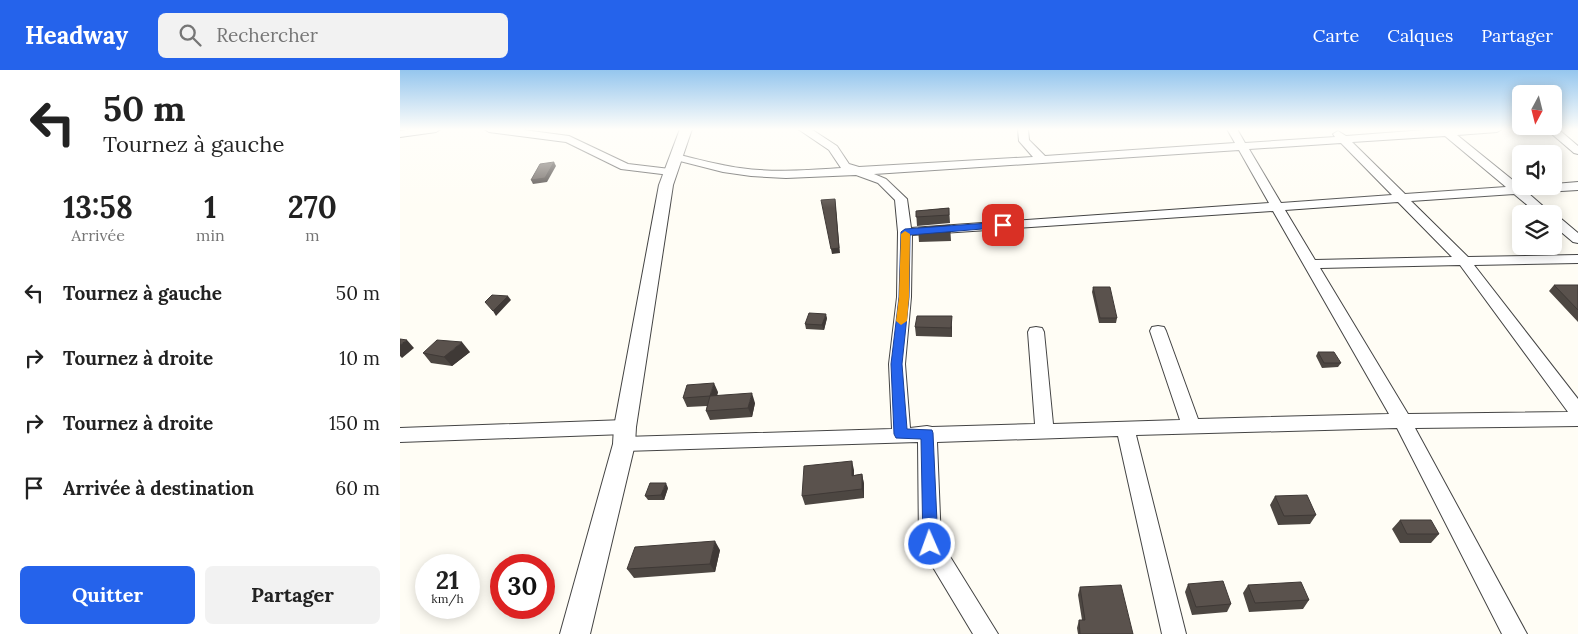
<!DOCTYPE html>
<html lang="fr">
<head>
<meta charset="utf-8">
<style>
  :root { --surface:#fff; --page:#f2f2f2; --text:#222; --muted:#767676; --accent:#2563eb }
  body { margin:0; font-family:Lora,serif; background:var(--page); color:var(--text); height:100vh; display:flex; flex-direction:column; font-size:19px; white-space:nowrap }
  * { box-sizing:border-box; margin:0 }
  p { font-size:16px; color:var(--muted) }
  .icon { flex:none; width:28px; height:28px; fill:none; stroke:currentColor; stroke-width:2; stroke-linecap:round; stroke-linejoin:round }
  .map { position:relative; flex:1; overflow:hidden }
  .panel { display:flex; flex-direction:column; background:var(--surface); width:400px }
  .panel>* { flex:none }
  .guide { background:#fff; color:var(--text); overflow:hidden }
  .needle { width:32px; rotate:187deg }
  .fabs { position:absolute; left:1112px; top:15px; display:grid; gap:10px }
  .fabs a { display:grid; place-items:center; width:50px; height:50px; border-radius:8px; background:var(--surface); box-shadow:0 2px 12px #0003; font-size:25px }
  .speed { position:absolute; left:15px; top:484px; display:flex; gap:10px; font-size:25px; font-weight:700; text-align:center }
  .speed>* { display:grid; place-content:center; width:65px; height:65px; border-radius:50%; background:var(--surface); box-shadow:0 2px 12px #0003; line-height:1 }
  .speed small { font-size:12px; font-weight:400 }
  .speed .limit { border:8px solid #d22; background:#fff; color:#111 }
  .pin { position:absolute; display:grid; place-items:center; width:42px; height:42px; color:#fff; margin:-21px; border-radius:10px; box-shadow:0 2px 8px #0006 }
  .me { position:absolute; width:55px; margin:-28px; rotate:358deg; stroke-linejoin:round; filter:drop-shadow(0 0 4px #0008) }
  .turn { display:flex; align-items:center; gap:18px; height:105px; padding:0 20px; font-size:22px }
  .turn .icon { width:65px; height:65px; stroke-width:2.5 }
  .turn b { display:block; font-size:35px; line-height:42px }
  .eta { display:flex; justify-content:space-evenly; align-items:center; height:85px; text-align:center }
  .eta b { font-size:30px; font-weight:700; line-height:35px }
  .cta { display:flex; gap:10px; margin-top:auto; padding:10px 20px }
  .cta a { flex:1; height:58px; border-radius:8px; background:var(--accent); color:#fff; font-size:20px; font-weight:700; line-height:58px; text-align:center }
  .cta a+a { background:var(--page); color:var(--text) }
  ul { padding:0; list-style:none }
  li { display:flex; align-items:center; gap:15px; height:65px; padding:0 20px }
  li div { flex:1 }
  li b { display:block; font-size:19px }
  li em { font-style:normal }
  header { display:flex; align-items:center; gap:30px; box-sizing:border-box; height:70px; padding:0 25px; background:var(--accent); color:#fff }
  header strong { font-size:24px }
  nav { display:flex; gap:28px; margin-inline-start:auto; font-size:18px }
  .search { width:350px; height:45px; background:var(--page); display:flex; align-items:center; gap:12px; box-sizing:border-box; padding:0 18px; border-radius:8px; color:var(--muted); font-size:19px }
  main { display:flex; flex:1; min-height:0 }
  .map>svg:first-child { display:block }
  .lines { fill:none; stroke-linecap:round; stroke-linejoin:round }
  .minor-casing { stroke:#444; stroke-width:2 }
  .tertiary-casing { stroke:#444; stroke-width:2 }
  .minor { fill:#fff; fill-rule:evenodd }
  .tertiary { fill:#fff; fill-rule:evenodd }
  .wall { fill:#4d4742 }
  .shaded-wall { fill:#3f3936 }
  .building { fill:#5a524d; stroke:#3f3936 }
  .route { fill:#2563eb; stroke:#184099 }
  .slow { fill:#f59e0b }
</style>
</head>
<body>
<header>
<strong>Headway</strong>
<div class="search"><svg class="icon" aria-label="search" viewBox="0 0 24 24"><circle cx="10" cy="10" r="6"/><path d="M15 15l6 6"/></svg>Rechercher</div>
<nav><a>Carte</a><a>Calques</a><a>Partager</a></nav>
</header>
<main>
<section class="panel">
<div class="guide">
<div class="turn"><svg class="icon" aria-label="left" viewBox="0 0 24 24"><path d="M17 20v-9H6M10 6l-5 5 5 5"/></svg><div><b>50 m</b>Tournez à gauche</div></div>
</div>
<div class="eta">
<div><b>13:58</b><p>Arrivée</p></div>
<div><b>1</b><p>min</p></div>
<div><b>270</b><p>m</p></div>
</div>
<ul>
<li><svg class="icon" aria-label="left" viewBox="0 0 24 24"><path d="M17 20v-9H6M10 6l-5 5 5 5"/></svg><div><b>Tournez à gauche</b></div><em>50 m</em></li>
<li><svg class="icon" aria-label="right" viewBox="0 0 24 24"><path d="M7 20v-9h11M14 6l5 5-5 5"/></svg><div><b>Tournez à droite</b></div><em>10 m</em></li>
<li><svg class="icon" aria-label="right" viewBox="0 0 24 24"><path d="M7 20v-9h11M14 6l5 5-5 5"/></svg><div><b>Tournez à droite</b></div><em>150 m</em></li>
<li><svg class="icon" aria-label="arrive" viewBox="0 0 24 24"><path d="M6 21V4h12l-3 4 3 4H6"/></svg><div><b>Arrivée à destination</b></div><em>60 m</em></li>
</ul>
<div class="cta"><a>Quitter</a><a>Partager</a></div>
</section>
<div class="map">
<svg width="1178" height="564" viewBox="0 0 1178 564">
  <rect width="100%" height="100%" fill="#fffdf5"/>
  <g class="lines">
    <defs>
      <path id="minor" d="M12 59H41L36 62 0 67V61Z
        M84 59H116L169 66 228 94 270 99 276 102 270 105 221 99 166 72 89 62Z
        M398 59H411L437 76 449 94 459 97 633 87 619 71 618 59H628L629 70 645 86 835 73 827 59H837L845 73 935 67 933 64 938 61 946 66 1038 59H1102L1097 62 1057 65 1120 116H1154V114L1178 112V120L1128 123 1152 144H1138L1114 124 1011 131 1068 187 1178 185V193L1074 195 1178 329V356L1015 358 1127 564H1102L997 358 736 365 786 564H762L718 366 537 372 541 472 598 564H573L519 474 518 372 224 381 217 379 215 374 217 369 224 367 492 359 489 294 497 227 498 162 495 130 478 113 456 105 386 108 351 106 323 102 272 89 270 87 276 84C297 89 318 95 340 98 374 103 408 100 441 98L429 80ZM1045 66 1106 117 1005 124 952 72ZM941 73 992 125 881 133 849 79ZM839 80 869 133 511 158 507 129 486 109 474 104ZM998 132 1052 187 915 190 885 140ZM873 141 989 344 798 349 766 261 764 257 758 256 752 257 750 261 780 350 653 354 644 262 642 258 636 257 630 258 628 262 635 354 532 357 527 356 510 358 505 294 511 227 512 165ZM1060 195 1168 342 1008 344 920 198Z
        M1146 59H1158L1178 76V84L1174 83Z
        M1154 146 1159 147 1178 163V173L1173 172 1154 156Z
        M225 350 231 352 234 357 231 362 225 364 0 372V358Z"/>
      <path id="tertiary" d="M280 59H292L273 115 236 357 235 374 190 564H160L213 374 214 357 259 115Z"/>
    </defs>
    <!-- minor casing -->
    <use href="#minor" class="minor-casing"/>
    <!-- tertiary casing -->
    <use href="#tertiary" class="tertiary-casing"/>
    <!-- minor -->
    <use href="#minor" class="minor"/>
    <!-- tertiary -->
    <use href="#tertiary" class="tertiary"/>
  </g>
  <!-- wall -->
  <path class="wall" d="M1129 137H1147L1162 151 1156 160H1154V144H1125Z
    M549 138 550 153 517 156 516 141Z
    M550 155 551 171 519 172 518 158Z
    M1154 215H1178V252L1149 221Z
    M693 217 717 248 716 253H699L692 222Z
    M427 248 424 260 406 259 405 254Z
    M552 256V267L516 266 515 257Z
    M70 282 52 296 31 293 23 283Z
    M918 282 941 293 938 297 922 298 916 286Z
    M318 322 317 326 355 333 352 347 310 350 306 341 307 336 287 337 283 328Z
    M454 400V405L462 404 464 414V428L405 435 402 426Z
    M268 418 264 430H248L245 426Z
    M875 426 916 445 910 454 878 455 870 435Z
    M1000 450 1039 464 1031 473H1000L992 459Z
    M320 480 315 502 234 508 227 499Z
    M788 514 831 534 827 542 792 545 785 522Z
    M848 515 909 530 903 539 849 542 843 523Z
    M680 517 733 564H678L677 558 679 550H682L678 525Z"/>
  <!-- shaded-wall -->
  <path class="shaded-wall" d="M154 92 156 96 147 112 133 114 131 110Z
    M435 129 440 183 432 184 431 179Z
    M108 226 111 230 96 246 93 241Z
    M426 244 427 248 424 260 422 255Z
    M552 246V267L551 258Z
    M7 270 14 278 2 288 0 286V275Z
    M62 272 70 282 52 296 44 287Z
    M314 313 318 322 314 335 310 326Z
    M352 323 355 333 352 347 348 338Z
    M452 391 454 400V415L452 406Z
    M462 404 464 414V428L462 419Z
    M266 413 268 418 264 430 261 425Z
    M315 471 320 480 315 502 310 494Z"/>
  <!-- building -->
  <path class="building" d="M154 92 145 108 131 110 140 94Z
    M435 129 439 178 431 179 421 130Z
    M1129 137H1147L1162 151H1154V144H1136Z
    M549 138V145L516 147V141Z
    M550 155 551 162 518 163V158Z
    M1154 215H1178V240Z
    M693 217H710L717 248H700Z
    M92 225 108 226 93 241 85 232Z
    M409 243 426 244 422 255 405 254Z
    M517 246H552L551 258 515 257Z
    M0 269 7 270 0 275Z
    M37 270 62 272 44 287 23 283Z
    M918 282H934L941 293H924Z
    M314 313 310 326 283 328 287 315Z
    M352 323 348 338 306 341 310 326Z
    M452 391V406L462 404V419L402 426 404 396Z
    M250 413H266L261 425 245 426Z
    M907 425 916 445 884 446 875 426Z
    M1000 450H1031L1039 464H1007Z
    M315 471 310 494 227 499 235 477Z
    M823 511 831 534 796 537 788 514Z
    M901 512 909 530 855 533 848 515Z
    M721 515 733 564H680L679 550H685L680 517Z"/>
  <!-- sky -->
  <linearGradient id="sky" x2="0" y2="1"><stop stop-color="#95c6ee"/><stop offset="0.43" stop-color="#fffefa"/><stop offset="1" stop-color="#fffefa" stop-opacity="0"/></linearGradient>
  <rect width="1178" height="138" fill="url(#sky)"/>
  <!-- route -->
  <path class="route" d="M603 152 608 155 606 157 510 165 509 227 502 294 507 359 532 360 533 363 538 474 535 479 530 481 525 479 523 474 521 369 496 368 494 364 491 294 499 227 501 162 505 159Z"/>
  <!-- slow -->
  <path class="slow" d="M505 161 510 164 509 227 507 251 501 255 496 251 499 227 501 164Z"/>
</svg>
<div class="fabs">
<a><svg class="needle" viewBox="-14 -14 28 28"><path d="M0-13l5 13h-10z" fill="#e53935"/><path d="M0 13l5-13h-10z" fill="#767676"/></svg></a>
<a><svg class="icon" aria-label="sound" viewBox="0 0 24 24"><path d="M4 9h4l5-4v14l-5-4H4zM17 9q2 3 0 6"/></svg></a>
<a><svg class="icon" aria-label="layers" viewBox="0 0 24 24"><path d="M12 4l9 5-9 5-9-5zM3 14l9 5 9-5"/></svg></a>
</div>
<div class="speed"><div>21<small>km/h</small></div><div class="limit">30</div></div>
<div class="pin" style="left:603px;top:155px;background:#d93025"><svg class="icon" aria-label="arrive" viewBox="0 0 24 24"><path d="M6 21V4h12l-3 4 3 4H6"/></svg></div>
<svg class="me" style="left:530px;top:474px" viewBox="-20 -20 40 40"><circle r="17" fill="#2563eb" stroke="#fff" stroke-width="3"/><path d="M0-11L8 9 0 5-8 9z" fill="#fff"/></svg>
</div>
</main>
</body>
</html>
